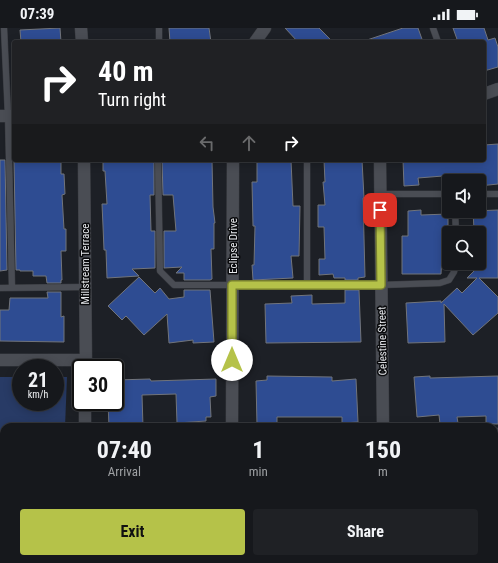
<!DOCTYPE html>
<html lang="en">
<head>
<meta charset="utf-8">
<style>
  :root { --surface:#16181c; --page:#1f2125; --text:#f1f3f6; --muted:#9ea0a3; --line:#35373b; --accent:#b5c249 }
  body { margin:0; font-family:"Roboto Condensed",sans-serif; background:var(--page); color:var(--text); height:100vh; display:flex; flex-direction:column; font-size:15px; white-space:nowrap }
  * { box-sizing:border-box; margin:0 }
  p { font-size:13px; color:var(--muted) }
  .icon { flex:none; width:22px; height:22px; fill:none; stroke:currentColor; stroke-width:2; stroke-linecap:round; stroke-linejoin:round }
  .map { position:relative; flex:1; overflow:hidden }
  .side { position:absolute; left:0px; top:395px; width:498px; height:140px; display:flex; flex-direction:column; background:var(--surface); border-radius:12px 12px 0 0; box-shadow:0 2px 10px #0003,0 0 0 1px var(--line) }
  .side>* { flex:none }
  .guide { position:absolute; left:12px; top:12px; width:474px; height:122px; border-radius:4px; box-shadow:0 2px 10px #0003,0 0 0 1px var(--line); background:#202124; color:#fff; overflow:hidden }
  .tools { position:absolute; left:442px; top:146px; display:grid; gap:8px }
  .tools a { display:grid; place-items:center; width:44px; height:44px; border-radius:4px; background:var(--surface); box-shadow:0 2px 10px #0003,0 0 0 1px var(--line); font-size:20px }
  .speed { position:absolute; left:12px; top:331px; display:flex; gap:8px; font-size:20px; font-weight:700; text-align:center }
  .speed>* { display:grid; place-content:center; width:52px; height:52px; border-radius:50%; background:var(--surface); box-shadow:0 2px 10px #0003,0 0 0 1px var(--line); line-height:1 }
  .speed small { font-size:10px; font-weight:400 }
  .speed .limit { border:2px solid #111; border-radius:6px; background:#fff; color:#111 }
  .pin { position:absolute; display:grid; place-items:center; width:34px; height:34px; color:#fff; margin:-17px; border-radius:8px; box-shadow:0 2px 6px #0006 }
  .me { position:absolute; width:44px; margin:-22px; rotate:0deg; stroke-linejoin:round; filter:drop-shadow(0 0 3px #0008) }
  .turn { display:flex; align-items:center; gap:14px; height:84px; padding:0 20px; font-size:18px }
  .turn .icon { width:52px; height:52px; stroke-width:2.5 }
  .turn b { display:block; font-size:28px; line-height:34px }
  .lanes { display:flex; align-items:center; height:38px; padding:0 20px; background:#0003; justify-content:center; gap:20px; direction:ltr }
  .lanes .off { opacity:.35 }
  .eta { display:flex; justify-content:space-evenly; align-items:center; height:68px; text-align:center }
  .eta b { font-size:24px; font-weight:700; line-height:28px }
  .primary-button { display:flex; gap:8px; margin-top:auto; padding:8px 20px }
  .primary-button a { flex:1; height:46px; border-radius:4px; background:var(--accent); color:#111; font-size:16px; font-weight:700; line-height:46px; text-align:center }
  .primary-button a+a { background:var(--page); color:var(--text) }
  .status { display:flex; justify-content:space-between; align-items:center; height:28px; padding:0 20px; background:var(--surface); direction:ltr }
  .status svg { height:11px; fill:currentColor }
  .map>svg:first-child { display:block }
  .green { fill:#283b66 }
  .building { fill:#2e4c92; stroke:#71747b }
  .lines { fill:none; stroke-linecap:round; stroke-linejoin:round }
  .lane-casing { stroke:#393b40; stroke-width:7 }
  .street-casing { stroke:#393b40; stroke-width:13 }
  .lane { stroke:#4a4d54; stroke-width:6 }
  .street { stroke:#4a4d54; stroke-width:12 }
  .route-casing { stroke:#767e2f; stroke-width:10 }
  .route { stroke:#b5c249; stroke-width:7 }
  .labels { text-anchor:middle; stroke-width:3; stroke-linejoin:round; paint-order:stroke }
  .street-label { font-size:11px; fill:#e6e8ec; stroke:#090a0c }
</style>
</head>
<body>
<div class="status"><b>07:39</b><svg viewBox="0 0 49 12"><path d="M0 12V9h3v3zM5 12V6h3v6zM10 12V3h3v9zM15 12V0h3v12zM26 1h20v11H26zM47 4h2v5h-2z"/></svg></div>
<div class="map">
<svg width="498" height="535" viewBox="0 0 498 535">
  <rect width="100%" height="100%" fill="#1d2026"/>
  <!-- green -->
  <path class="green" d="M0 349H21V374H55V349H67L65 399H4V477L0 479Z"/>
  <!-- building -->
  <path class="building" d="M60 0 61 14H21L20 2Z
    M169 0H209L211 14H170Z
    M285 0H319L333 14H298Z
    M403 0H418L423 14H367V12Z
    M453 0H484L488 12 495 10 498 19V39L484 43V14H458Z
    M498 116V156L479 158V153H469V150L444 151 443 148 418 150 419 157 404 158 403 132H484V117Z
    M0 132H5L7 242 0 243Z
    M14 132H61V146H64L65 166 62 167 64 201H66V223H61L62 252H61V255H47L46 248H33V243H20V242H16Z
    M103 132H154V167H150L151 203H155V240L132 241 139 248 107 250 106 222H104L103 198 102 176H107L105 143H103Z
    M162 132H212L213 179 215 195H214V221H211L212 251 210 252H184V245H176L182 239 164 240V203H176L173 167H163Z
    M257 132H291L293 178H300L299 228H291L293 250 253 252 252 237H254L255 198H253L252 154H257Z
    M324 132H362L364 170H363L365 249 358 250V252H345V250H334L333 246 319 247V231H325L324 199H318V177H325L323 154H325Z
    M421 182V187L448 186V226H442L441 246H402V208H408V183Z
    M498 182V250H479L498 269V285L473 307 444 276 445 314 408 315 406 275 441 273V275L457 260 462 265 477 250H467L474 243V235H479V202H474L473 183Z
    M139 249 155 265 160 260 169 271 184 269V262H210L214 314 193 315V312L169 315 167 286 144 307 126 288 122 292 108 278Z
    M345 262H359L361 314 266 315 265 276 292 275 291 268 312 267V276L345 275Z
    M47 264H61V289L64 288V314L0 313V282H9L10 270H48Z
    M267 348 332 349V353L356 351 358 394 342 395V389H277V396L257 397 256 353 267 352Z
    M430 348V350L498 348V396H486V388L457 389 458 395 440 396 439 387 417 389 414 349Z
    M150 351 151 353 216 351V368L210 369 211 389H206V393L177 395 176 366 142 367 143 399H109L108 374H115V352Z"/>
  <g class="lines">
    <defs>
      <path id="lane" d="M4 0 8 88 12 260
        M433 0 438 14
        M159 14V0
        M158 132 160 243 174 257H381L440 255 449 252 454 244 456 235
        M307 132V258
        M380 166H449
        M479 166H498
        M455 183 456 205
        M0 260 85 259
        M494 403H498"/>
      <path id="street" d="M81 0 82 14
        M255 14 265 0
        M484 66 498 61
        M0 88H14
        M84 132 86 340
        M380 132 383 399
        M0 332H85
        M85 399V374
        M232 399 233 132
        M494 485H498
        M234 531V535
        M38 535 46 531"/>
    </defs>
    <!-- lane casing -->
    <use href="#lane" class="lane-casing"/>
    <!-- street casing -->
    <use href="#street" class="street-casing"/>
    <!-- lane -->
    <use href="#lane" class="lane"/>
    <!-- street -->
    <use href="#street" class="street"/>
  </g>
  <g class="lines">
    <defs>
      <path id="route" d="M232 332V257H381L380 182"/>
    </defs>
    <!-- route casing -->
    <use href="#route" class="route-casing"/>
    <!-- route -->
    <use href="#route" class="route"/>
  </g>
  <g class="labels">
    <!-- street labels -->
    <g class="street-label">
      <text transform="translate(233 218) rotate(-90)" y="4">Eclipse Drive</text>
      <text transform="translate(85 236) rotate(-90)" y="4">Millstream Terrace</text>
      <text transform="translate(382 313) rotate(-91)" y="4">Celestine Street</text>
    </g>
  </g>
</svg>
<div class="tools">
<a><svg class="icon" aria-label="sound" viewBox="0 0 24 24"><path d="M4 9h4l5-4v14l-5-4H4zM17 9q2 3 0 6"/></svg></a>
<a><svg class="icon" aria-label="search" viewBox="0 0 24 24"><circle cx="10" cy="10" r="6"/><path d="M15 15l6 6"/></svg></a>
</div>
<div class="speed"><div>21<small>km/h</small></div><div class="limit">30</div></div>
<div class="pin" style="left:380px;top:182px;background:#d93025"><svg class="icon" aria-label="arrive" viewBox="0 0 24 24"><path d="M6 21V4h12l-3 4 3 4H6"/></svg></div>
<svg class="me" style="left:232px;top:332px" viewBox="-20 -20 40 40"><circle r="19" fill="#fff"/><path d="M0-13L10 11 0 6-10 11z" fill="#b5c249"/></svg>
<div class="guide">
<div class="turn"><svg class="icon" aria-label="right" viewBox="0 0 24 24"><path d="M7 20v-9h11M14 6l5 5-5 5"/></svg><div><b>40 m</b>Turn right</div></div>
<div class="lanes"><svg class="icon off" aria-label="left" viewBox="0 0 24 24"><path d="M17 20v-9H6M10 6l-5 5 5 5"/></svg><svg class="icon off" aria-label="ahead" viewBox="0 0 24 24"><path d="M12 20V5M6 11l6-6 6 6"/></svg><svg class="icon" aria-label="right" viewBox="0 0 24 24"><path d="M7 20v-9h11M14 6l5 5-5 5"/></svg></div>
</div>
<section class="side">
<div class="eta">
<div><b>07:40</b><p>Arrival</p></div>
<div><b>1</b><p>min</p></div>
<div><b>150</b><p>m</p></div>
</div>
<div class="primary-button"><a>Exit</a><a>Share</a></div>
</section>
</div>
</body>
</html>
